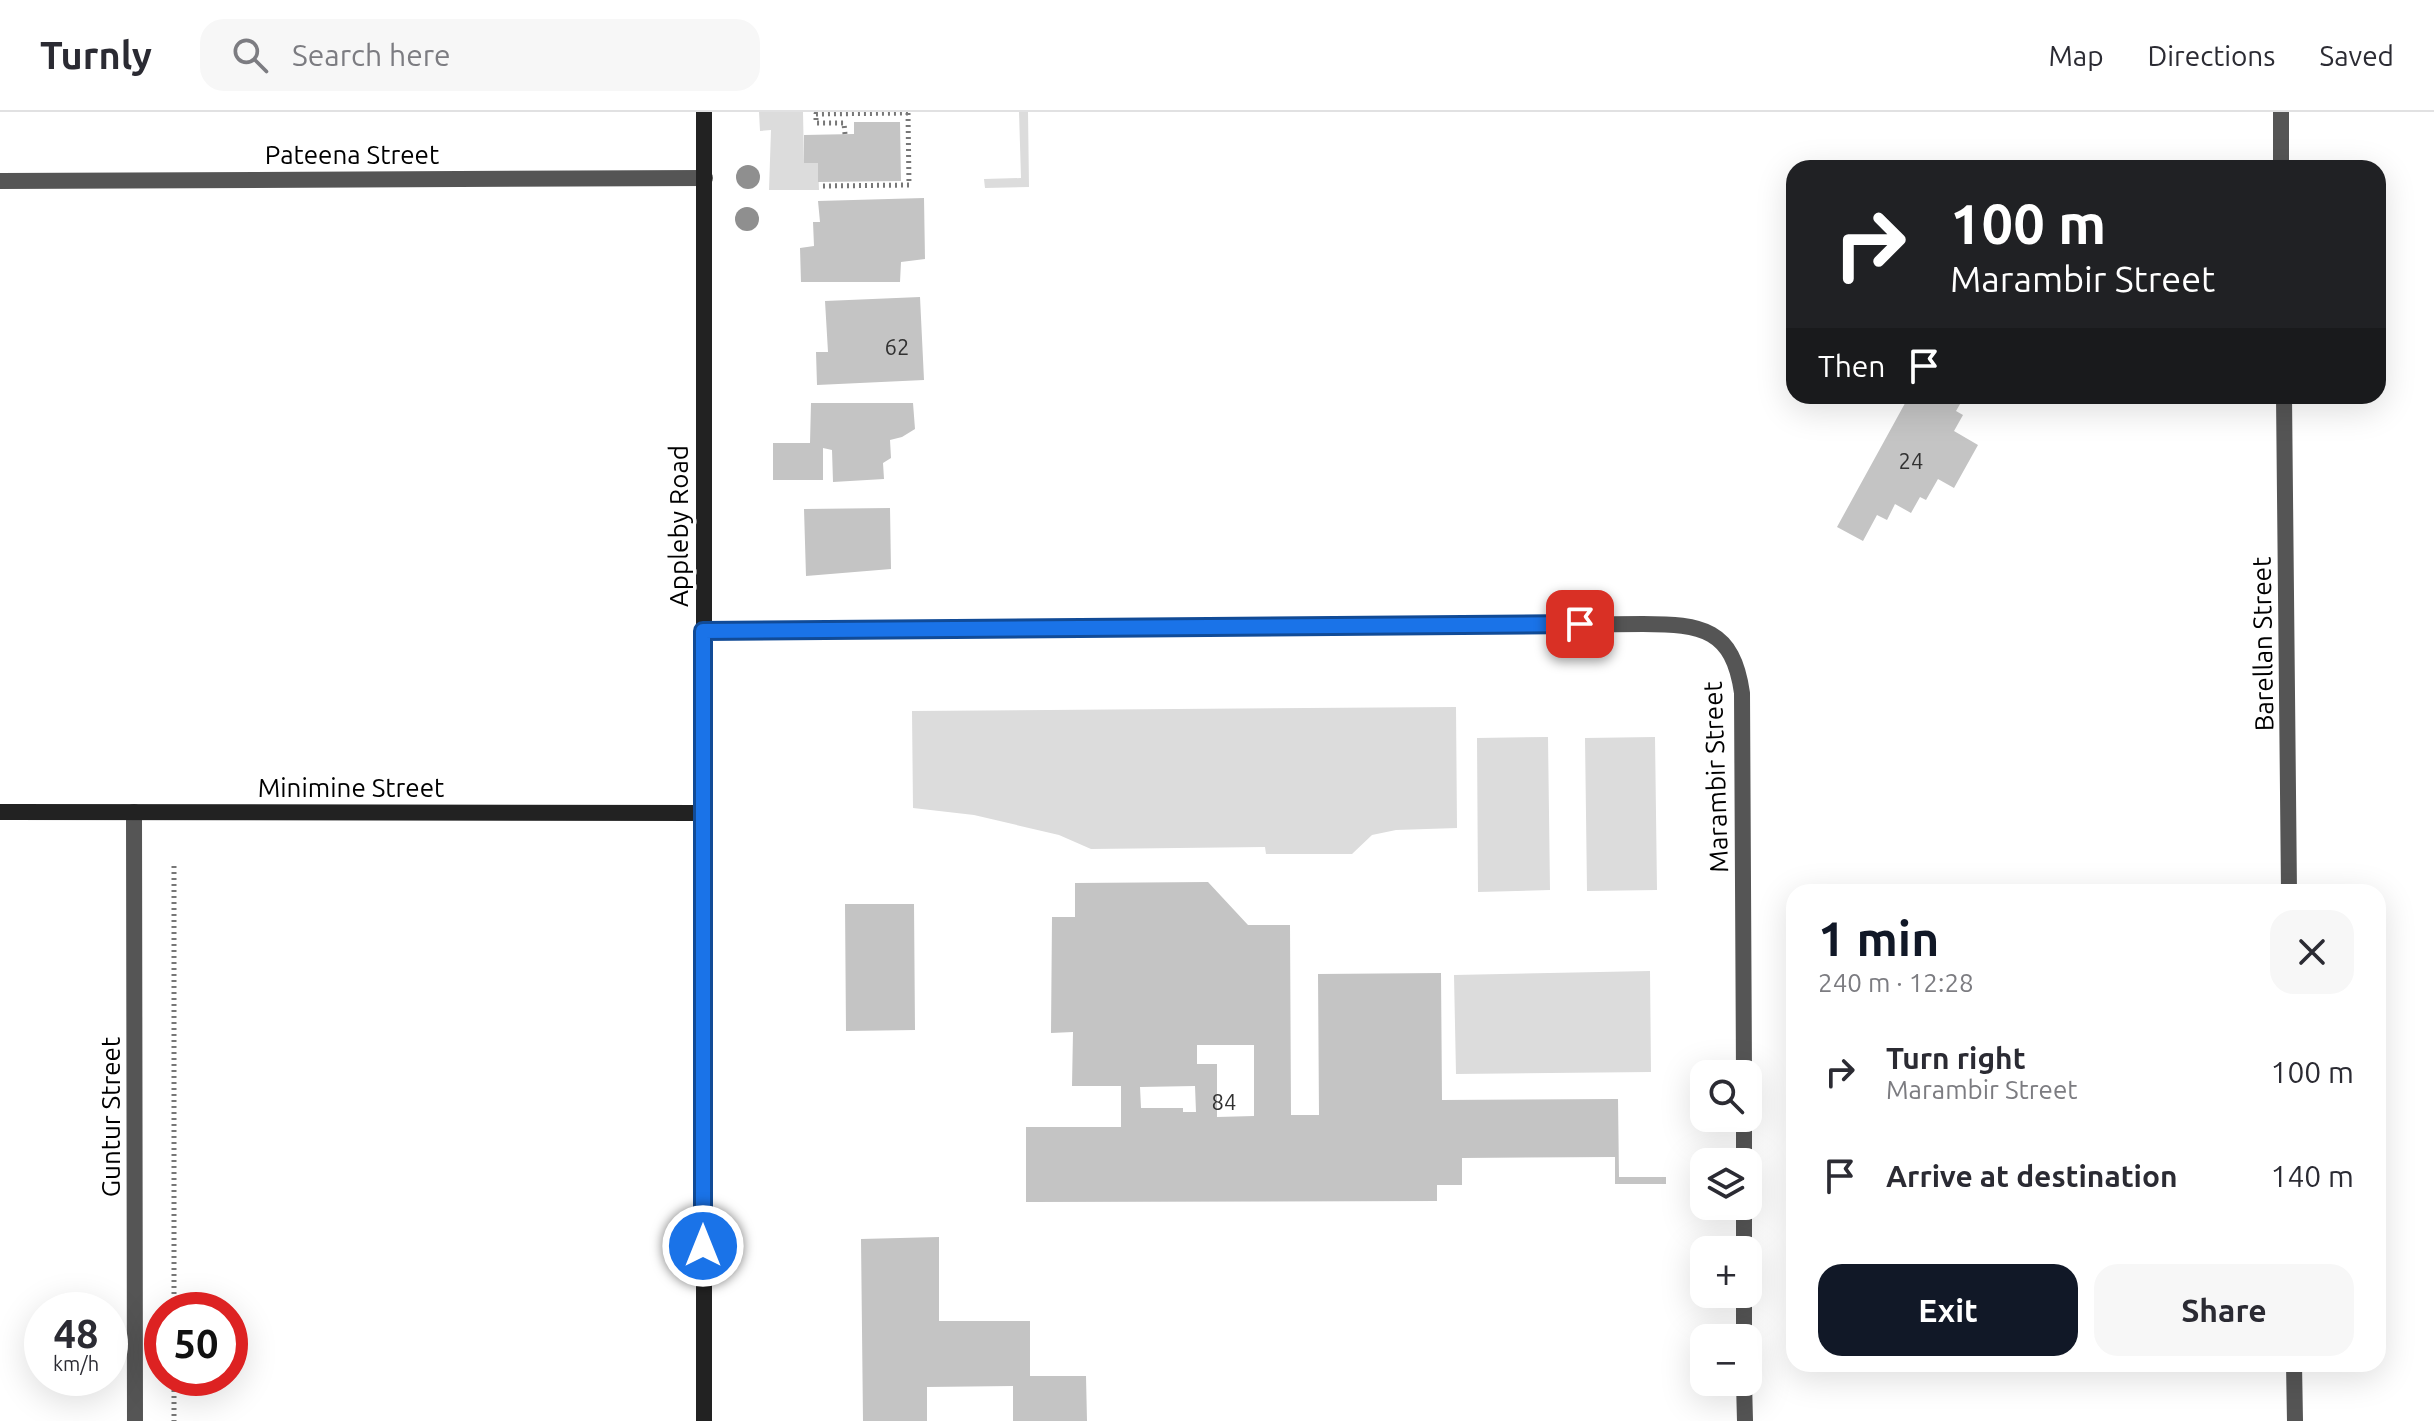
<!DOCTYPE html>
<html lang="en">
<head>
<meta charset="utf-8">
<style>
  :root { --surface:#fff; --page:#f7f7f7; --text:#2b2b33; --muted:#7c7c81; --line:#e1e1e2; --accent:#111827 }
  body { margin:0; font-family:Ubuntu,sans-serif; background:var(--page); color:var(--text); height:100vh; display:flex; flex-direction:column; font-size:30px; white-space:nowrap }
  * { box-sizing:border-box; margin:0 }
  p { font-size:26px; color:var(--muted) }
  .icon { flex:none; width:44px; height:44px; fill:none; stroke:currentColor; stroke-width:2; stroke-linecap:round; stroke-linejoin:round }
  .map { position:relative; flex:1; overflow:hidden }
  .details { position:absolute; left:1786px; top:772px; width:600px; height:488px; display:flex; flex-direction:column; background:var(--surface); border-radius:24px; box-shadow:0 8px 32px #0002 }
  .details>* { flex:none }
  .top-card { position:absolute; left:1786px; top:48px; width:600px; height:244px; border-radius:24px; box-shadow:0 8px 32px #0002; background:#202124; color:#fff; overflow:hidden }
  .tools { position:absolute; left:1690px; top:948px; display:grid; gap:16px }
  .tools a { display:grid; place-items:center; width:72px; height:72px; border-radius:16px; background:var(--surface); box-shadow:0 8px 32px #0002; font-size:40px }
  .speed { position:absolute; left:24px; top:1180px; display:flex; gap:16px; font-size:40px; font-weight:700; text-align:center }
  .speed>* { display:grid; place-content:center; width:104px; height:104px; border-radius:50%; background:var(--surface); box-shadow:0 8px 32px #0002; line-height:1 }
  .speed small { font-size:20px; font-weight:400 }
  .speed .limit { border:12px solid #d22; background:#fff; color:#111 }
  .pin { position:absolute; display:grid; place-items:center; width:68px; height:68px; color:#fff; margin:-34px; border-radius:16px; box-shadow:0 4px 12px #0006 }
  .me { position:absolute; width:88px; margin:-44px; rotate:0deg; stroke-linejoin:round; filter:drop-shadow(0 0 6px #0008) }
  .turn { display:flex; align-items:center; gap:28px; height:168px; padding:0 32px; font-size:36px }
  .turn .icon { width:104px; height:104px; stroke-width:2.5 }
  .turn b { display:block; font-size:56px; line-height:68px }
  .then { display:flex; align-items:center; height:76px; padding:0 32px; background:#0003; gap:16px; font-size:30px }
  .round { display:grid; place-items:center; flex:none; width:84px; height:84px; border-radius:24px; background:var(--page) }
  .headline { display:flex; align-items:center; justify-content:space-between; height:136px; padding:0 32px }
  h1 { font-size:48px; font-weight:700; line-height:60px; color:var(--accent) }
  .button { display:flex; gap:16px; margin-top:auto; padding:16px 32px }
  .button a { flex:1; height:92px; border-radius:24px; background:var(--accent); color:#fff; font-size:32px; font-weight:700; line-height:92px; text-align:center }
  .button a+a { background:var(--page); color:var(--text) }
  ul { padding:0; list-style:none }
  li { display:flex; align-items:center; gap:24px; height:104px; padding:0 32px }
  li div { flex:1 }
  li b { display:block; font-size:30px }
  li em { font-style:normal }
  header { display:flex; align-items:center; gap:48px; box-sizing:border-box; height:112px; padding:0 40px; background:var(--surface); border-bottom:2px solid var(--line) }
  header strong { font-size:38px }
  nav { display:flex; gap:44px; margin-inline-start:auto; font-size:28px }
  .search { width:560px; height:72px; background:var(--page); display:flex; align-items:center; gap:20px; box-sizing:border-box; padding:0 28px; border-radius:24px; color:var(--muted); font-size:30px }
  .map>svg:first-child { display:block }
  .green { fill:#dcdcdc }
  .building { fill:#c4c4c4; fill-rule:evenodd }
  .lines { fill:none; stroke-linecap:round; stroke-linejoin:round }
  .path { stroke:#777; stroke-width:5; stroke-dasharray:2 4; stroke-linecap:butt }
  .street { stroke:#555; stroke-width:16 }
  .secondary { stroke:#222; stroke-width:16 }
  .tree { fill:#8f8f8f }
  .route-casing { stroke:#114b97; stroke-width:20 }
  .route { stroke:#1a73e8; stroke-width:14 }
  .labels { text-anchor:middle; stroke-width:7; stroke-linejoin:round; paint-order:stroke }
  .number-label { font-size:22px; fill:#313131 }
  .street-label { font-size:26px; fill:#000; stroke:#fff }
</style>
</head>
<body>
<header>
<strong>Turnly</strong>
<div class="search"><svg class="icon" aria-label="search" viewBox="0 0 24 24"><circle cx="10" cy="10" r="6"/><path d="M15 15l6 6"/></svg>Search here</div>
<nav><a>Map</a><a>Directions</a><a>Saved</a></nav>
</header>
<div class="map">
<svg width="2434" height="1309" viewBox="0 0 2434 1309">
  <rect width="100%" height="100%" fill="#fff"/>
  <!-- green -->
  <path class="green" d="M759 0H803L804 50 818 51 819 78H769L771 18 760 19Z
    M1019 0H1028L1029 75 985 76 984 67 1021 66Z
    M1456 595 1457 716 1396 718 1372 723 1352 742H1266L1265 735 1091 737 1059 723 974 703 913 696 912 599Z
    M1548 625 1550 778 1478 780 1477 626Z
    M1655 625 1657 778 1587 779 1585 626Z
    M1650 859 1651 960 1456 962 1454 863Z"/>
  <!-- building -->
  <path class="building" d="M854 10H900L901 69 818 70V51H804V23L854 22Z
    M924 86 925 147 901 150 900 170H801L800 136 814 134 813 110H820L818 89Z
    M920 185 924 268 817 273 816 240H828L825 189Z
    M1909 284H1957L1963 287 1956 299 1963 303 1954 319 1978 333 1954 376 1938 367 1926 388 1920 385 1911 401 1895 392 1887 408 1877 403 1863 429 1837 415Z
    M811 291H913L915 317 902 325 890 328 891 346 883 351 884 367 833 370 832 338 823 336V368H773V331H810Z
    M890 396 891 457 806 464 804 397Z
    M1208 770 1248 813H1290L1291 1003H1319L1318 862 1441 861 1442 988 1618 987 1619 1065H1666V1072H1615V1045L1462 1046V1073H1437V1089L1026 1090V1015H1121V974H1072L1073 920 1051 921 1052 805H1075V771ZM1197 933H1254V1004L1217 1005V952H1197ZM1195 974 1196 1000H1183V996H1141L1140 975Z
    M845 792H914L915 918 846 919Z
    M939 1125V1209H1030V1264H1086L1087 1309H1013V1274L927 1275V1309H863L861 1127Z"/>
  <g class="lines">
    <!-- path -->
    <path class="path" d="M845 22 844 11H816V2L908 1
      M823 74 909 73 908 0
      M174 754V1198
      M174 1266V1309"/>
    <!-- street -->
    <path class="street" d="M2281 0V56
      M0 69 705 66
      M2284 284 2289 780
      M703 519 1643 512C1702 512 1733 517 1742 581L1744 962
      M134 700 135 1309
      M1744 1006V1050
      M1744 1094V1138
      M1744 1182V1226
      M2294 1252 2295 1309
      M1744 1270 1745 1309"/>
    <!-- secondary -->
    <path class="secondary" d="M0 700 703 701
      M704 1309V0"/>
  </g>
  <!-- trees -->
  <g class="tree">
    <circle cx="748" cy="65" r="12"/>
    <circle cx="747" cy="107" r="12"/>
  </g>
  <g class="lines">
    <defs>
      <path id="route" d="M703 1134V519L1580 512"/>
    </defs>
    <!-- route casing -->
    <use href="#route" class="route-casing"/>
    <!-- route -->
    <use href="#route" class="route"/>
  </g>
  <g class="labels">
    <!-- number labels -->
    <g class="number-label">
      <text x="897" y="243">62</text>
      <text x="1911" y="357">24</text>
      <text x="1224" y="998">84</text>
    </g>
    <!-- street labels -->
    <g class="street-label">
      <text x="352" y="52">Pateena Street</text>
      <text transform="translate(679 414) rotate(-90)" y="9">Appleby Road</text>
      <text transform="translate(2263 532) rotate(-91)" y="9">Barellan Street</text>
      <text transform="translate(1716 665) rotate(-92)" y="9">Marambir Street</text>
      <text x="351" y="685">Minimine Street</text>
      <text transform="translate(111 1005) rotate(-90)" y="9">Guntur Street</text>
    </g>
  </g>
</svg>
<div class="tools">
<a><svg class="icon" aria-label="search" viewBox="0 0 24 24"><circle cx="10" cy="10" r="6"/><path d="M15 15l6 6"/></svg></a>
<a><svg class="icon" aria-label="layers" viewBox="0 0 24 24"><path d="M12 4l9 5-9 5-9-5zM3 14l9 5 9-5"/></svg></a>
<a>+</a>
<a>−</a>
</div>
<div class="speed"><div>48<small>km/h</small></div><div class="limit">50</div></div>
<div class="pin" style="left:1580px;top:512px;background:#d93025"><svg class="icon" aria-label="arrive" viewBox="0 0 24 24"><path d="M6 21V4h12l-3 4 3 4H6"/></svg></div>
<svg class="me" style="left:703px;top:1134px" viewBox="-20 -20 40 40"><circle r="17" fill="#1a73e8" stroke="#fff" stroke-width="3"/><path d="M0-11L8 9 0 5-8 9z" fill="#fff"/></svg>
<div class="top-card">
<div class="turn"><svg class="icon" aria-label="right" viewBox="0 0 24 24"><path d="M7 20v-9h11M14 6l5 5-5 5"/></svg><div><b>100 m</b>Marambir Street</div></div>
<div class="then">Then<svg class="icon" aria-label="arrive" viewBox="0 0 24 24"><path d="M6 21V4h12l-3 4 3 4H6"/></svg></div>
</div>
<section class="details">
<div class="headline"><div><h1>1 min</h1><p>240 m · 12:28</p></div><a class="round"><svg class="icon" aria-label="close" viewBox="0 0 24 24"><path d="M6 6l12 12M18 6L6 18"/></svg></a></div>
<ul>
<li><svg class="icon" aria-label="right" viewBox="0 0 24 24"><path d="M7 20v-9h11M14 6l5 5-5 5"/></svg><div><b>Turn right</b><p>Marambir Street</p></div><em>100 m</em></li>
<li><svg class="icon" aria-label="arrive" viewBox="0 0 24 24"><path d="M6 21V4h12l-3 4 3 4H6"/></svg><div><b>Arrive at destination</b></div><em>140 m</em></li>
</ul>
<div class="button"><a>Exit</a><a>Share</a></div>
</section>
</div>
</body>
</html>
